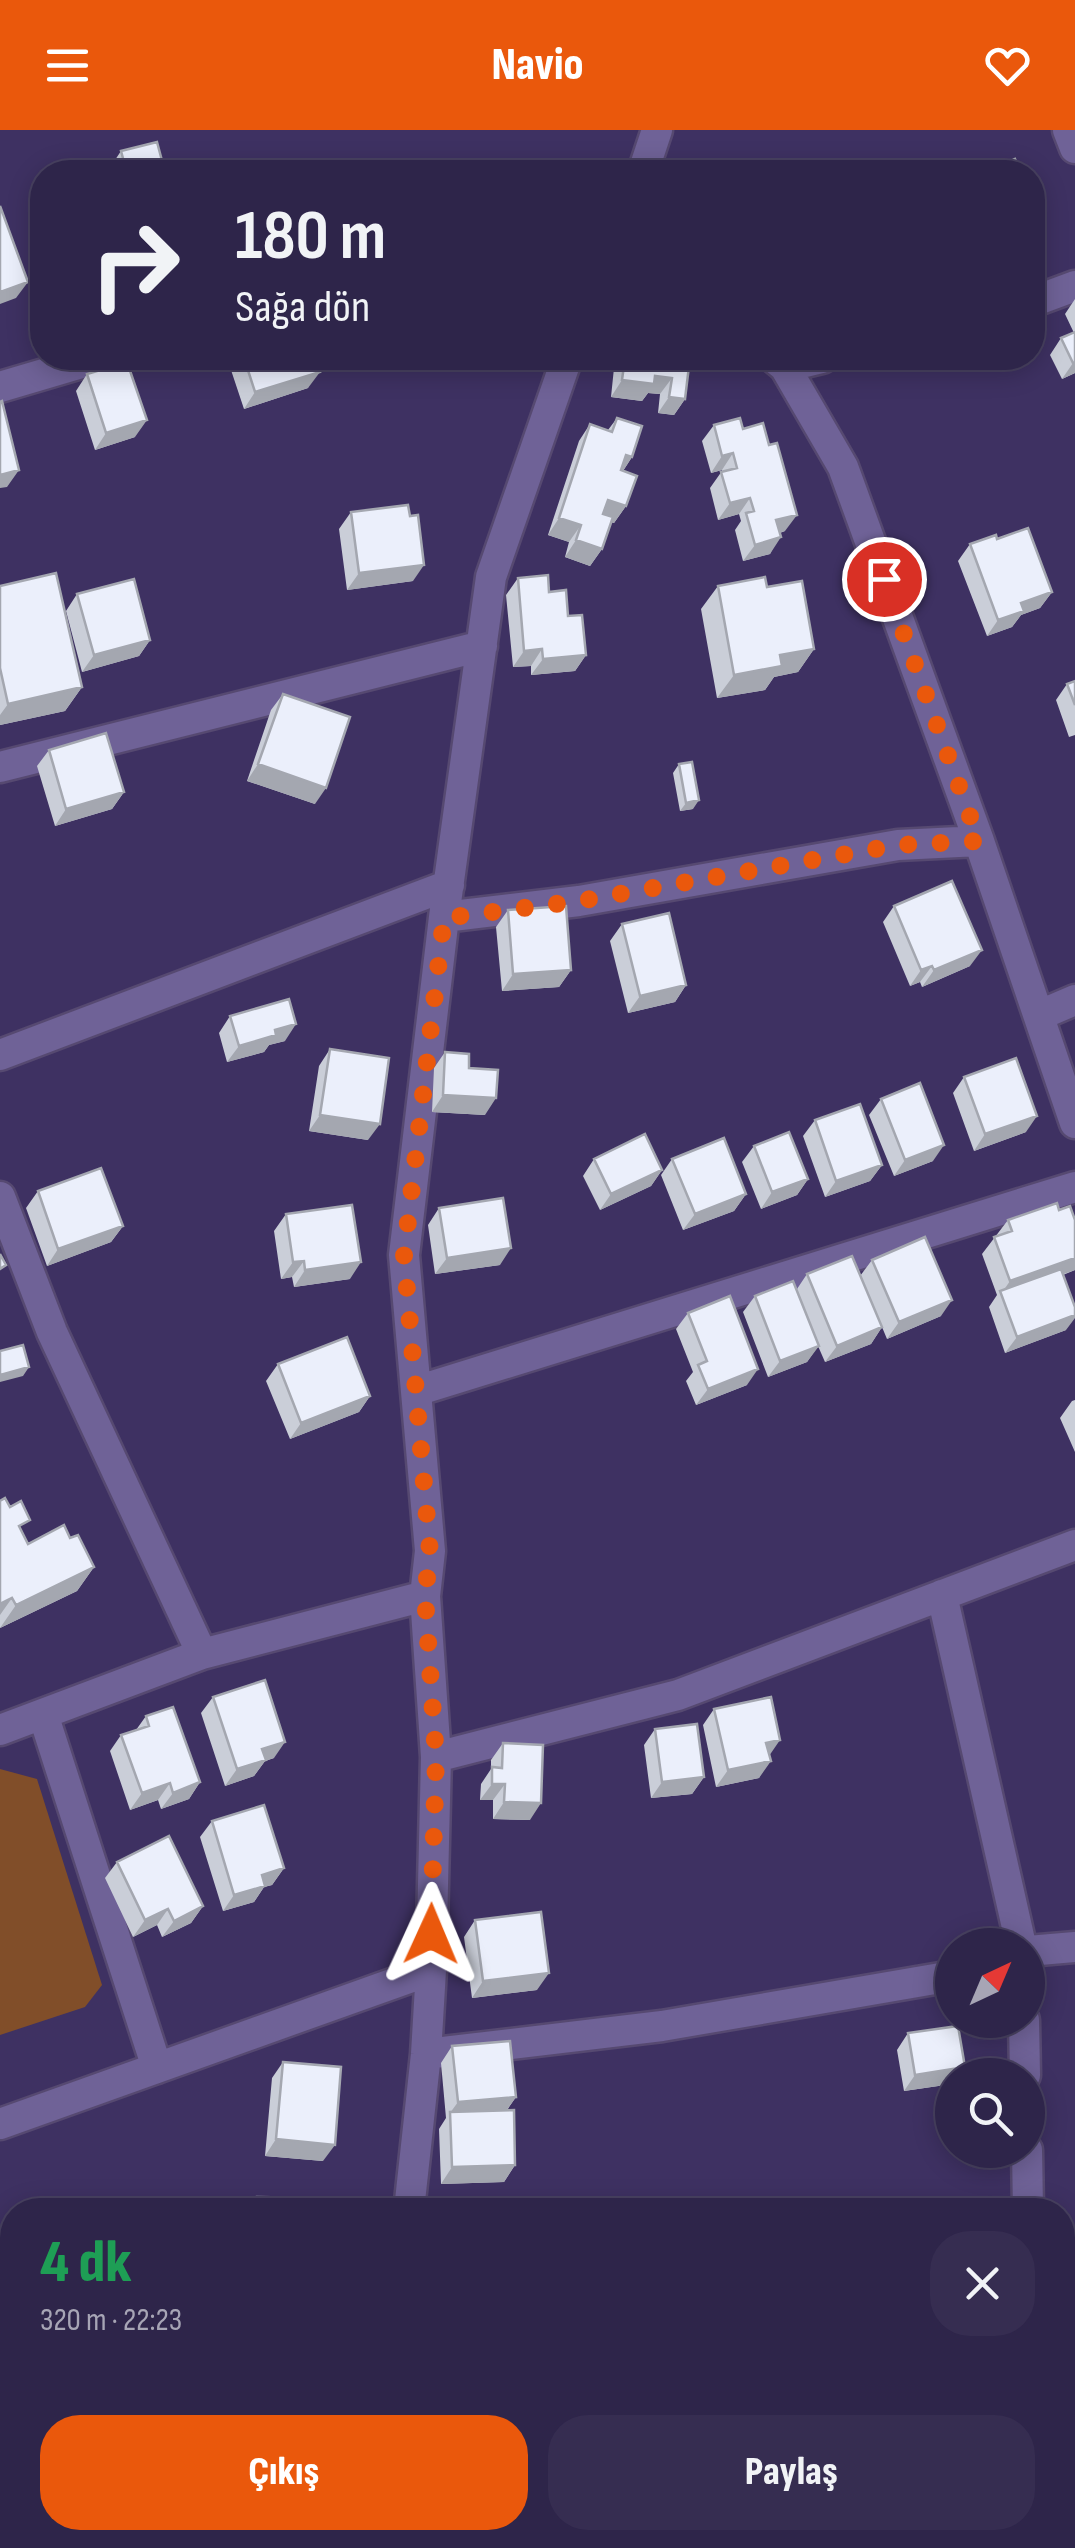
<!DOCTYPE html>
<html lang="tr">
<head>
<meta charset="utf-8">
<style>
  :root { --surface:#2e254a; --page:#362d51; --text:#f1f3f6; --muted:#a7a5b5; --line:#494262; --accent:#ea580c }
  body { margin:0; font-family:"Sofia Sans Condensed",sans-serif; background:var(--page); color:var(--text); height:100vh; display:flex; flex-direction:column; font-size:38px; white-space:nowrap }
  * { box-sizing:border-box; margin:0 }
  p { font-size:32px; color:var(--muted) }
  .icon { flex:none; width:55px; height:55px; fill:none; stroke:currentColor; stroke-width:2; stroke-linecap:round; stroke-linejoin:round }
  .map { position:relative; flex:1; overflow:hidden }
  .sheet { position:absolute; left:0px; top:2068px; width:1075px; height:352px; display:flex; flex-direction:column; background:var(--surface); border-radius:40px 40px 0 0; box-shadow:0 5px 25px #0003,0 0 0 2px var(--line) }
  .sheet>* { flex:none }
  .banner { position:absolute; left:30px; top:30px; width:1015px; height:210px; border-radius:40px; box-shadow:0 5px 25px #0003,0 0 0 2px var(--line); background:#2e254a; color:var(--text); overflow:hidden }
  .needle { width:65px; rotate:44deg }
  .tools { position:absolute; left:935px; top:1798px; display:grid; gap:20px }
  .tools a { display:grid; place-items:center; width:110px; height:110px; border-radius:50%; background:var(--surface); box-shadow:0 5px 25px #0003,0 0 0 2px var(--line); font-size:50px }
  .pin { position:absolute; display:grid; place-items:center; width:85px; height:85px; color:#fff; margin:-42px; border:5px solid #fff; border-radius:50%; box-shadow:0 2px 10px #0007 }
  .me { position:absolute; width:110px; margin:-55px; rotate:1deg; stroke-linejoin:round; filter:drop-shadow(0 0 8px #0008) }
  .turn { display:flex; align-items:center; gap:35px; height:210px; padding:0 40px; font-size:45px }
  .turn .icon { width:130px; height:130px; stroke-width:2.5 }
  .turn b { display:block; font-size:70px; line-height:85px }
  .round { display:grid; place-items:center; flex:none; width:105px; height:105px; border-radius:40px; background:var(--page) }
  .overview { display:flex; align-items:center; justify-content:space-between; height:170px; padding:0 40px }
  h1 { font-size:60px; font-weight:800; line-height:75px; color:#1e9e55 }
  .primary-button { display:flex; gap:20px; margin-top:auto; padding:20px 40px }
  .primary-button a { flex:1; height:115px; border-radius:40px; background:var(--accent); color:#fff; font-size:40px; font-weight:800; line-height:115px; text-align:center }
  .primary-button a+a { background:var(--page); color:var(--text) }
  header { display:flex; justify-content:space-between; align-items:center; height:130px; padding:0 40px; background:var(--accent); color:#fff; font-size:45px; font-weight:800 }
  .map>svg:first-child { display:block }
  .green { fill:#814e29 }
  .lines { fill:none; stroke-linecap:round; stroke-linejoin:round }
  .minor-casing { stroke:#564971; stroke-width:35 }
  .minor { stroke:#6f6297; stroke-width:30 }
  .wall { fill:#caced8 }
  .shaded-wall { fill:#a4a7b0 }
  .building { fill:#ebeffb; stroke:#a4a7b0; stroke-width:2.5 }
  .route { stroke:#ea580c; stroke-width:18; stroke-dasharray:0 32.4 }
</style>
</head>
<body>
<header><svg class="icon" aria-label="menu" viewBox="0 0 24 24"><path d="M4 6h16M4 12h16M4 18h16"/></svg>Navio<svg class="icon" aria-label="heart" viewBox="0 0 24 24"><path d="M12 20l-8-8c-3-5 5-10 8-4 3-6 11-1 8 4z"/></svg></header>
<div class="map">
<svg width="1075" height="2418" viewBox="0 0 1075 2418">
  <rect width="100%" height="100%" fill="#3e3162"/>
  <!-- green -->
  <path class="green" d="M0 1639 37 1649 102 1855 85 1877 0 1905Z"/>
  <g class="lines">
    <defs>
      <path id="minor" d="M1068 0 1075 18
        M643 42 657 0
        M1032 172 1075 156
        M774 228 785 237 822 228
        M785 237 843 337 979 711
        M0 257 98 228
        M0 637 482 516
        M444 787 579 771 898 715 979 711 1075 993
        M1040 885 1075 870
        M0 925 449 755
        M0 1067 52 1202 202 1524
        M416 1261 1075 1057
        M942 1465 1021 1815
        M43 1584 157 1938
        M0 1600 202 1524 425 1466
        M436 1627 678 1565 1075 1415
        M1028 1821 1075 1817
        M1024 1890 1025 1945
        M426 1924 662 1896 952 1846
        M0 1994 431 1840
        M1027 2020 1028 2080
        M409 2080 426 1924 431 1840 436 1627 425 1466 430 1421 404 1125 444 787 491 447 567 228
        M518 2408 584 2418
        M1032 2408V2418
        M328 2418 331 2408"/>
    </defs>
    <!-- minor casing -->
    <use href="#minor" class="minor-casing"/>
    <!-- minor -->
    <use href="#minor" class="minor"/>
  </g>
  <!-- wall -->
  <path class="wall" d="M121 21 165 42H99L102 38 111 36Z
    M1075 169V243L1062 249 1050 225 1061 208 1074 203 1065 184Z
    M227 228H315L308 258 244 279Z
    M621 228H690L685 269 674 285 658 283 660 264 648 263 642 271 611 267 614 238Z
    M87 244 135 307 95 320 76 261Z
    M617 288 632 327 623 341 626 376 614 393 611 392 602 419 590 436 565 427 569 412 548 405 579 311 590 294 608 300Z
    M714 295 743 299 785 401 780 403 770 424 743 431 735 400 741 391 739 384 718 390 710 358 722 341V340L711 343 702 311Z
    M351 382 413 451 347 460 339 399Z
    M970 414 1052 462 1040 478 1021 485 1012 497 987 506 958 431Z
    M518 448 549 462 568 486 586 525 575 541 531 545V536L513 537 506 465Z
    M0 456 82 557 65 581 0 595Z
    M718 456 767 457 814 519 798 542 774 547 765 560 717 568 701 479Z
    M77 464 150 510 139 526 82 542 66 481Z
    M1075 551V605L1069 607 1056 570 1067 554Z
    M283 564 315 674 247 651 271 580Z
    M49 620 124 662 112 679 55 696 37 636Z
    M679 634 693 679 680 681 673 643Z
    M894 776 970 836 922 857 920 852 910 856 883 792Z
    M508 780 571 840 559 857 502 861 496 797Z
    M622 794 686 855 675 872 628 883 610 811Z
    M230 886 285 911 269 915 264 922 227 932 219 903Z
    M330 919 368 1010 309 1001 319 936Z
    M445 922 469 938 485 985 432 982 434 938Z
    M964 947 1026 1002 974 1021 953 963Z
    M881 969 933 1031 894 1046 869 985Z
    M815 990 882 1035 870 1051 825 1067 803 1006Z
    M754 1016 808 1049 797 1065 761 1079 742 1032Z
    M594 1029 662 1040 651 1056 600 1080 583 1046Z
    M672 1029 746 1064 734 1081 683 1100 661 1045Z
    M38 1061 123 1096 111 1112 47 1136 26 1078Z
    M439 1078 500 1135 435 1144 428 1095Z
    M1059 1080 1075 1090V1140L1063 1145 1066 1200 1005 1223 989 1177 997 1165 982 1124 1008 1090Z
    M286 1084 350 1149 294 1157 292 1147 281 1149 274 1101Z
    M872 1130 941 1186 887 1209 882 1197 871 1214 825 1232 818 1216 807 1232 768 1247 743 1182 755 1166 797 1159 807 1144 860 1146Z
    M688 1183 747 1255 696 1275 686 1251 693 1242 676 1199Z
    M278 1234 370 1266 359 1282 290 1309 266 1251Z
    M1075 1270V1322L1060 1288 1072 1271Z
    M0 1371 22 1402 28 1414 70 1408 94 1437 77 1461 0 1498Z
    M213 1567 274 1628 265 1631 254 1646 225 1656 201 1583Z
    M714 1579 769 1626 759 1648 716 1657 703 1595Z
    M146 1586 200 1652 189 1669 161 1679 158 1670 130 1680 110 1621 121 1605 136 1600Z
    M655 1599 704 1647 692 1664 651 1668 644 1615Z
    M503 1613 530 1690 493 1689V1670H480L481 1654 491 1639V1630Z
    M212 1691 284 1738 272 1755 264 1757 254 1772 223 1781 200 1707Z
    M117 1732 203 1776 191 1793 162 1807 157 1795 133 1807 105 1748Z
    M475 1790 537 1860 472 1868 464 1807Z
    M908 1903 952 1945V1954L904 1961 897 1920Z
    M452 1916 516 1967 507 1980 515 2035 504 2052 441 2054 439 1999 446 1988 441 1933Z
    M283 1932 323 2031 265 2026 272 1948Z
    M257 2067 316 2080H248Z
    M95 2408H156L146 2411 141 2418H98Z"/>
  <!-- shaded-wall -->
  <path class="shaded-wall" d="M28 152 16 168 0 174V162Z
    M1075 232V243L1062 249 1073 233Z
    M320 242 308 258 244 279 255 262Z
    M655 246 672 248 660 264 648 263 642 271 611 267 622 250Z
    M669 267 685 269 674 285 658 283Z
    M147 290 135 307 95 320 106 303Z
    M733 323 722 340 711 343 722 326Z
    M626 325 632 327 621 344Z
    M19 340 7 357 0 358V345Z
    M750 368 739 384 718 390 730 373Z
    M608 370 626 376 614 393 596 387Z
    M797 385 785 401 765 407 776 390Z
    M559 388 581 395 569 412 548 405Z
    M781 407 770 424 743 431 755 415Z
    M576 410 602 419 590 436 565 427Z
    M424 435 413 451 347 460 359 443Z
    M1052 462 1040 478 1021 485 1012 497 987 506 998 490 1021 473Z
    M150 510 139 526 82 542 94 525Z
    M542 519 531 536 513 537 524 521Z
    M814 519 798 542 774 547 765 560 717 568 734 545 780 525Z
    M586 525 575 541 531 545 543 529Z
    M82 557 65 581 0 595V585L8 574Z
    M258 634 326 658 315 674 247 651Z
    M124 662 112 679 55 696 66 679Z
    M699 670 693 679 680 681 686 673Z
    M982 820 970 836 922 857 934 840Z
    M932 836 920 852 910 856 921 840Z
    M571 840 559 857 502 861 513 844Z
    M686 855 675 872 628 883 640 866Z
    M296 894 285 911 269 915 264 922 227 932 239 916 275 900Z
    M443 965 496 968 485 985 432 982Z
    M320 985 380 994 368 1010 309 1001Z
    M1037 986 1026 1002 974 1021 985 1004Z
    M944 1015 933 1031 894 1046 905 1030Z
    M882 1035 870 1051 825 1067 836 1051Z
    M662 1040 651 1056 600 1080 611 1064Z
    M808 1049 797 1065 761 1079 772 1062Z
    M746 1064 734 1081 683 1100 695 1084Z
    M123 1096 111 1112 47 1136 58 1119Z
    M511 1118 500 1135 435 1144 447 1128Z
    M1075 1128V1140L1002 1166 1001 1164 1010 1151Z
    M304 1131 292 1147 281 1149 293 1132Z
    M361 1132 350 1149 294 1157 305 1140Z
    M952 1170 941 1186 887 1209 899 1192Z
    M1075 1185V1188L1066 1200 1005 1223 1017 1207Z
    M882 1197 871 1214 825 1232 837 1216Z
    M819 1216 807 1232 768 1247 780 1231Z
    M29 1237 23 1246 0 1252V1245Z
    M758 1239 747 1255 696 1275 708 1259Z
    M370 1266 359 1282 290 1309 301 1293Z
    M94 1437 77 1461 0 1498 16 1475Z
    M12 1468 0 1485V1474Z
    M780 1610 769 1626 766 1613Z
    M285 1612 274 1628 265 1631 254 1646 225 1656 237 1639 262 1619Z
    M771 1631 759 1648 716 1657 728 1640Z
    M704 1647 692 1664 651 1668 662 1652Z
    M200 1652 189 1669 161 1679 173 1663Z
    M170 1653 158 1670 130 1680 142 1663Z
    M492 1654H505L493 1670H480Z
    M504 1672 541 1673 530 1690 493 1689Z
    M284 1738 272 1755 264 1757 254 1772 223 1781 234 1765 262 1745Z
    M203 1776 191 1793 162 1807 174 1791Z
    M168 1779 157 1795 133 1807 145 1790Z
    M549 1843 537 1860 472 1868 483 1851Z
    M965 1937 959 1945H952V1954L904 1961 915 1945Z
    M516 1967 504 1984 450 1983 458 1972Z
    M276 2009 335 2015 323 2031 265 2026Z
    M515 2035 504 2052 441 2054 452 2037Z
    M141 2408H156L146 2411 141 2418H114Z"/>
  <!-- building -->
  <path class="building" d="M157 12 165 42H103L102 38 124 32 121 21Z
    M1015 29 1021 42H1002L999 36Z
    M748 38 749 42H735Z
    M1032 69 1040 85 1032 89Z
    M0 76 28 152 0 162Z
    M1075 202V232L1073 233 1061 208Z
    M244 228H315L320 242 255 262Z
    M625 228H690L685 269 669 267 672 248 655 246 654 254 622 250Z
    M127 232 147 290 106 303 87 244Z
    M2 271 19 340 0 345V272Z
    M617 288 642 296 632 327 626 325 621 340 637 346 626 376 608 370 603 384 613 387 602 419 576 410 581 395 559 388 590 294 612 302Z
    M740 288 743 299 763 293 769 315 777 313 797 385 776 390 781 407 755 415 746 383 754 381 750 368 730 373 721 342 737 338 733 323 722 326 714 295Z
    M408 375 410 386 418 385 424 435 359 443 351 382Z
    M1028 398 1052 462 1021 473 1024 481 998 490 970 414 996 405 997 409Z
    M56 443 82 557 8 574 0 538V456Z
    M548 445 549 462 566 460 568 486 582 485 586 525 543 529 542 519 524 521 518 448Z
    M765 447 767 457 802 451 814 519 780 525 782 536 734 545 718 456Z
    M134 449 150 510 94 525 77 464Z
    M1075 551V575L1067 554Z
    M283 564 350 587 326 658 258 634Z
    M106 603 124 662 66 679 49 620Z
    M692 632 699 670 686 673 679 634Z
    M952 751 982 820 934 840 932 836 921 840 894 776Z
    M566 776 571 840 513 844 508 780Z
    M669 783 686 855 640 866 622 794Z
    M289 869 296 894 275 900 276 905 239 916 230 886Z
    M330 919 389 928 380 994 320 985Z
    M445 922 469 924V938L498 940 496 968 443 965Z
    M1016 928 1037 986 985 1004 964 947Z
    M920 953 944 1015 905 1030 881 969Z
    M860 974 882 1035 836 1051 815 990Z
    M789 1002 808 1049 772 1062 754 1016Z
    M645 1004 662 1040 611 1064 594 1029Z
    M724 1008 746 1064 695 1084 672 1029Z
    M101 1038 123 1096 58 1119 38 1061Z
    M503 1068 511 1118 447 1128 439 1078Z
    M1057 1073 1059 1080 1070 1076 1075 1090V1128L1010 1151 994 1107 1012 1101 1008 1090Z
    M352 1075 361 1132 305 1140 304 1131 293 1132 286 1084Z
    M925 1107 952 1170 899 1192 872 1130Z
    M0 1124 6 1135 0 1139Z
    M852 1126 882 1197 837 1216 807 1144Z
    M1061 1139 1075 1177V1185L1017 1207 1000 1161Z
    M793 1151 819 1216 780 1231 755 1166Z
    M730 1166 758 1239 708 1259 698 1235 707 1231 688 1183Z
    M347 1207 370 1266 301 1293 278 1234Z
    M23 1215 29 1237 0 1245V1221Z
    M5 1368 10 1377 21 1371 30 1390 19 1396 28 1414 64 1395 70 1408 78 1405 94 1437 16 1475 12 1468 0 1474V1371Z
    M265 1550 285 1612 262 1619 266 1630 237 1639 213 1567Z
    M771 1567 780 1610 766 1613 771 1631 728 1640 714 1579Z
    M173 1577 200 1652 173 1663 170 1653 142 1663 121 1605 149 1596 146 1586Z
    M697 1594 704 1647 662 1652 655 1599Z
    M503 1613 543 1615 541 1673 504 1672 505 1654H492V1637L502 1638Z
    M264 1675 284 1738 262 1745 265 1756 234 1765 212 1691Z
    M169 1706 203 1776 174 1791 168 1779 145 1790 117 1732Z
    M541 1782 549 1843 483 1851 475 1790Z
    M958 1896 965 1937 915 1945 908 1903Z
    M510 1911 516 1967 458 1972 452 1916Z
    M283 1932 341 1937 335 2015 276 2009Z
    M514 1980 515 2035 452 2037 450 1982Z
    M257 2067 316 2068V2080H257Z
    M112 2408H144L115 2417Z
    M399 2413 429 2417V2418H398Z
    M444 2415 477 2418H444Z"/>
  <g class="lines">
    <!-- route -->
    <path class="route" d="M431 1804 436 1627 425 1466 430 1422 404 1125 444 788 579 771 898 715 979 711 884 449"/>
  </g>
</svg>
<div class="tools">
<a><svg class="needle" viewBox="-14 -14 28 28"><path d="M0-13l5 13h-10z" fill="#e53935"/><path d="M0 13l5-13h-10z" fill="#a7a5b5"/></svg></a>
<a><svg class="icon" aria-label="search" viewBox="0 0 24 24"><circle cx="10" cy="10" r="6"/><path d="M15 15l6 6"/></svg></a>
</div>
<div class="pin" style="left:884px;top:449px;background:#d93025"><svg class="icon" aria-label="arrive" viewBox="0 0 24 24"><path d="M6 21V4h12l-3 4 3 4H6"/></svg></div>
<svg class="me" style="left:431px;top:1804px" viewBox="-20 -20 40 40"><path d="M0-17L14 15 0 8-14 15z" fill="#ea580c" stroke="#fff" stroke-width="4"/></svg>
<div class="banner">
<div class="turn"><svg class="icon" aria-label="right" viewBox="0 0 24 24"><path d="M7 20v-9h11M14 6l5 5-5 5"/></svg><div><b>180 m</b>Sağa dön</div></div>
</div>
<section class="sheet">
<div class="overview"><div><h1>4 dk</h1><p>320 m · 22:23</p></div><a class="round"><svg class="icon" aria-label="close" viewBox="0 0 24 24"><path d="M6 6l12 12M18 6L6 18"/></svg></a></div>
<div class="primary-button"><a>Çıkış</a><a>Paylaş</a></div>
</section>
</div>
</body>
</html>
